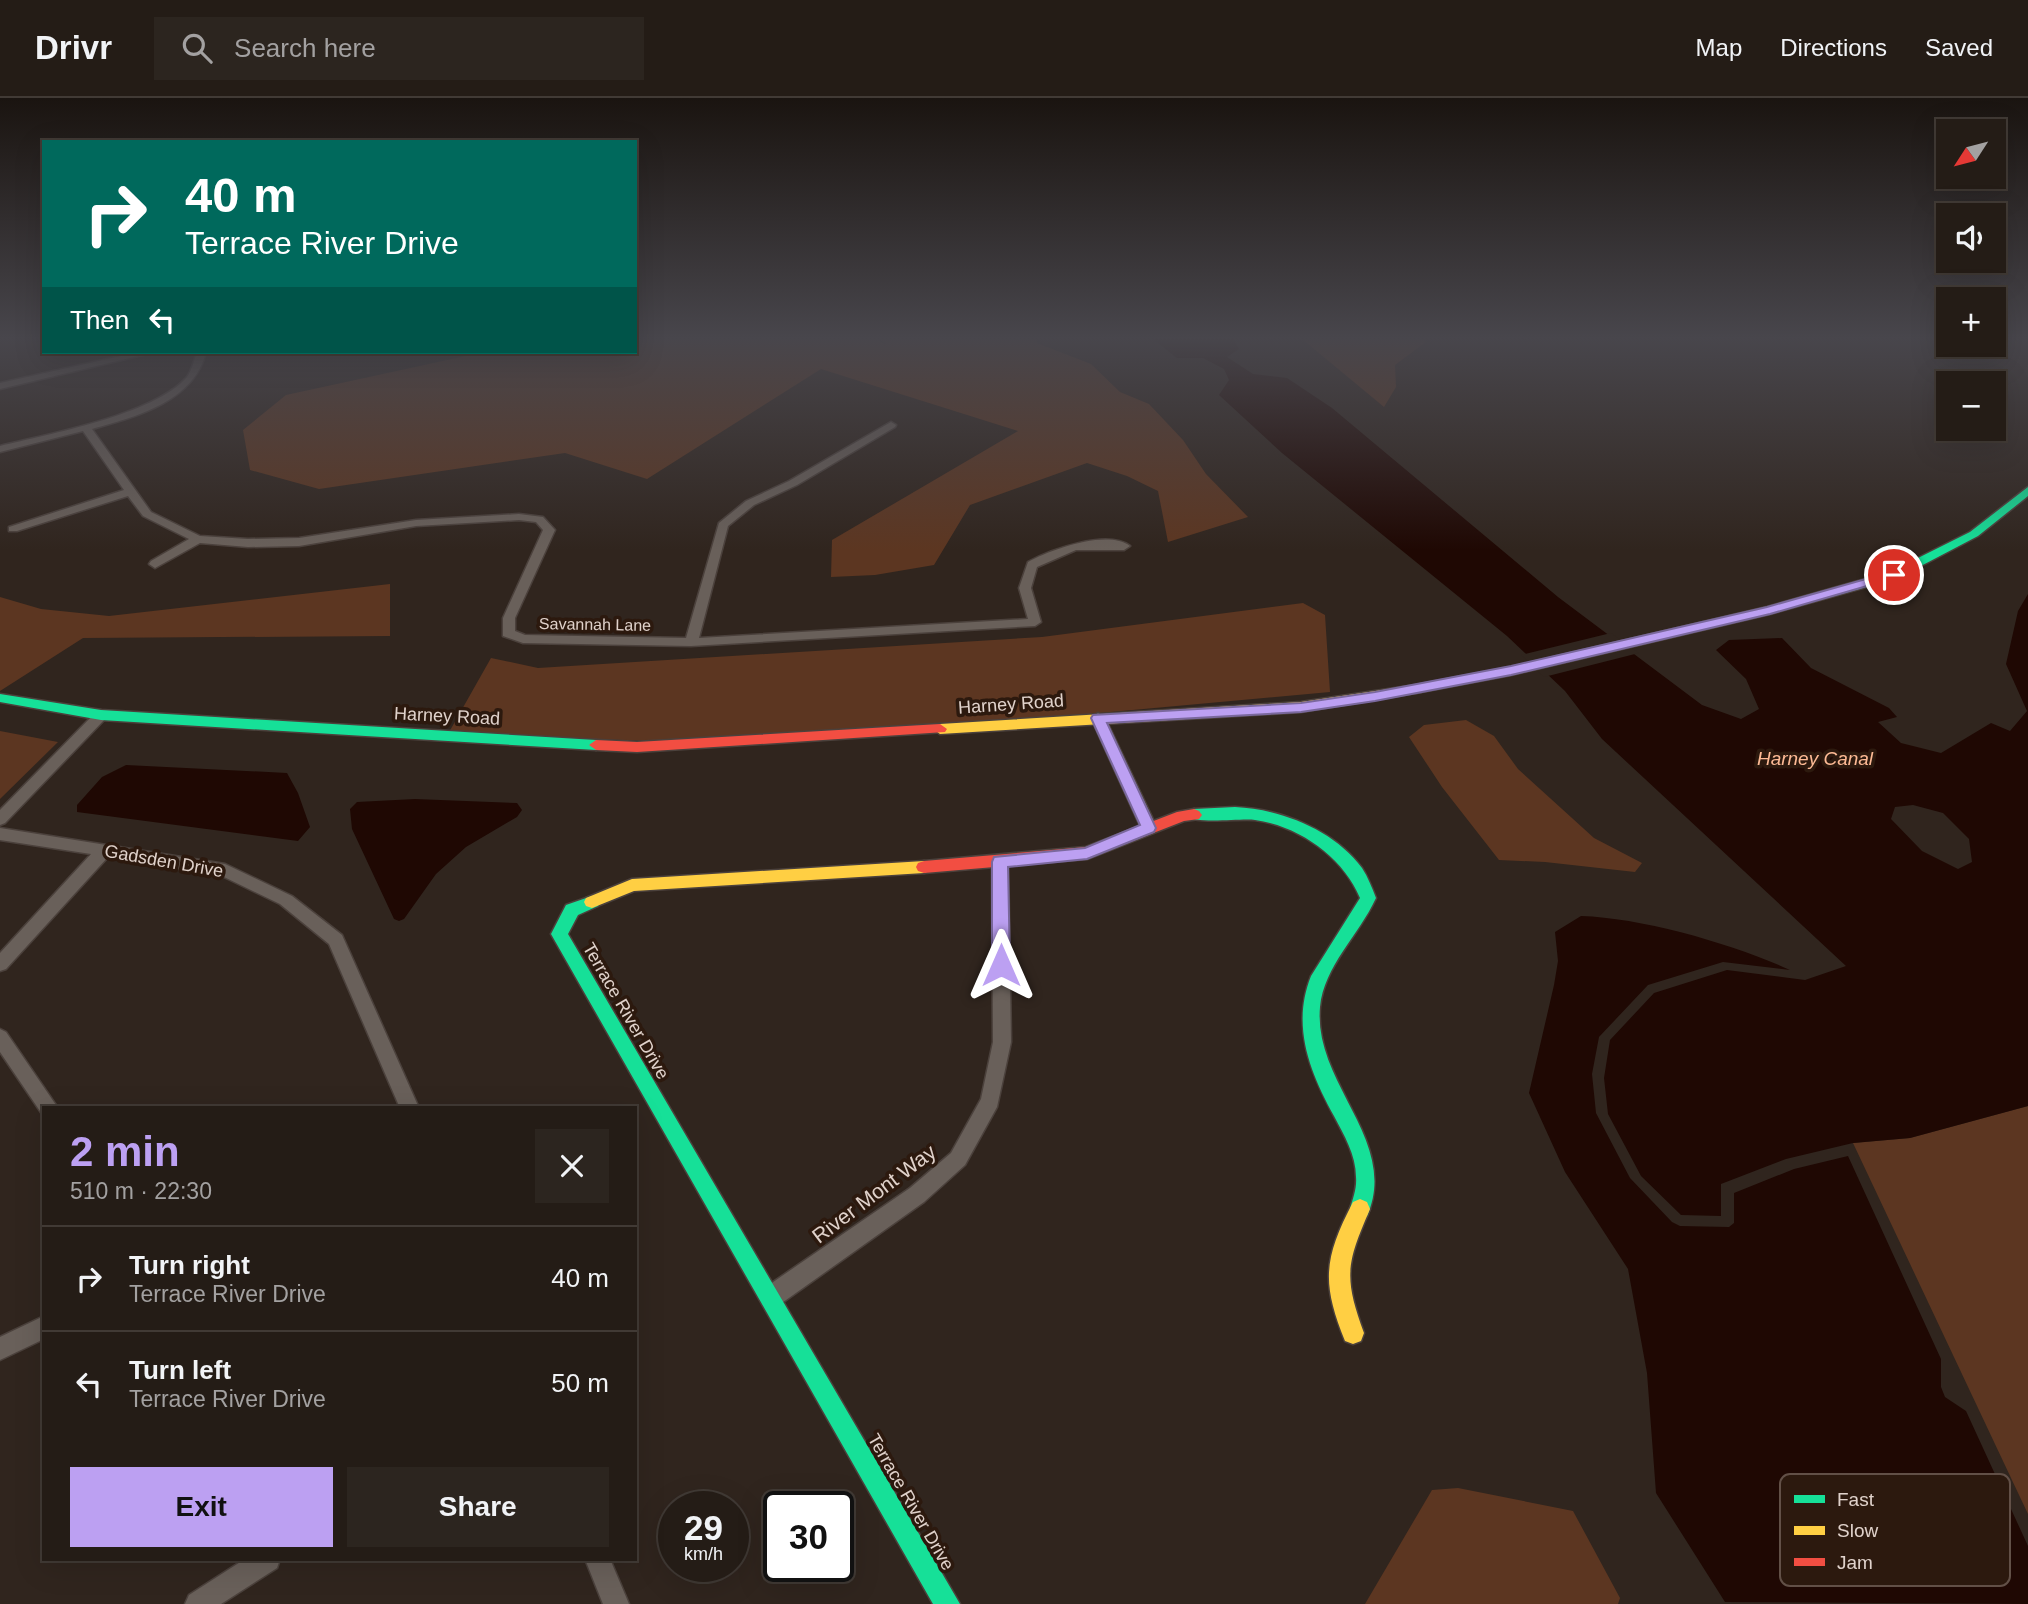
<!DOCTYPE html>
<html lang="en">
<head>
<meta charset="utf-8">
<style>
  :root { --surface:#241c16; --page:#2c251f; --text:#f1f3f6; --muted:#a3a1a1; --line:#413a35; --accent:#bca0f2 }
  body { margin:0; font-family:Helvetica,sans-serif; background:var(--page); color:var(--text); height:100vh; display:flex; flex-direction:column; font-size:26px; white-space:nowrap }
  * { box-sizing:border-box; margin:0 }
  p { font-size:23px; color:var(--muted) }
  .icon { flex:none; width:38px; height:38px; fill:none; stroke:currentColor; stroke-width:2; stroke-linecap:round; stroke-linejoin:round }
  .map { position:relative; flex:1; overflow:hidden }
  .panel { position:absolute; left:42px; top:1008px; width:595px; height:455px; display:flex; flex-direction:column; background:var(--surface); border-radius:0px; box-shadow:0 7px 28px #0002,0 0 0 2px var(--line) }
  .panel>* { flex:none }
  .top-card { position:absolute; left:42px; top:42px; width:595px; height:214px; border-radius:0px; box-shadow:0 7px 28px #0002,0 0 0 2px var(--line); background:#00695c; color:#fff; overflow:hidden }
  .needle { width:46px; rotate:234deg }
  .fabs { position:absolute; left:1936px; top:21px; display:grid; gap:14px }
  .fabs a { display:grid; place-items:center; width:70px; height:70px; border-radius:0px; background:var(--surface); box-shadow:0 7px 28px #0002,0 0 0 2px var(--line); font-size:35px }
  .speed { position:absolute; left:658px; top:1393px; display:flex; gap:14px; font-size:35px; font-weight:700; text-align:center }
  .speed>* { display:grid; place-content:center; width:91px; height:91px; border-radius:50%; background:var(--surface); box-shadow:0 7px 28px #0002,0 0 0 2px var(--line); line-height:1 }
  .speed small { font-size:18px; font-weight:400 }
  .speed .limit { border:4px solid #111; border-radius:10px; background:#fff; color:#111 }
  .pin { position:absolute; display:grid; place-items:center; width:60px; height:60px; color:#fff; margin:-30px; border:4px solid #fff; border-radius:50%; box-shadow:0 2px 7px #0007 }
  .me { position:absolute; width:77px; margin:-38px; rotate:0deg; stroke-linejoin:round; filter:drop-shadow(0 0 5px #0008) }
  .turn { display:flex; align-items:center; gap:24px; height:147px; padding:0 28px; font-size:32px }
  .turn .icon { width:91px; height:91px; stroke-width:2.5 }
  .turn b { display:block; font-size:49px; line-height:60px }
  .then { display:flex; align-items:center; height:66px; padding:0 28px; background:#0003; gap:14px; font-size:26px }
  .round { display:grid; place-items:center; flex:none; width:74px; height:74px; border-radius:0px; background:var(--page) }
  .headline { display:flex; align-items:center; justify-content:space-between; height:119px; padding:0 28px }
  h1 { font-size:42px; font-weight:700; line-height:52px; color:var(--accent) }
  .action { display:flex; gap:14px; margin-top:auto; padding:14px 28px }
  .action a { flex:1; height:80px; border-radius:0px; background:var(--accent); color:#111; font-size:28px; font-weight:700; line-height:80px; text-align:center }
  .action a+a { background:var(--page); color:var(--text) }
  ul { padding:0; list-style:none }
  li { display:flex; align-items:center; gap:21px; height:105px; padding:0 28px; border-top:2px solid var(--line) }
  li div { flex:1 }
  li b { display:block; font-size:26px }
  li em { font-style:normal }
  header { display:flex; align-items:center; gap:42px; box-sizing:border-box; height:98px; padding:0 35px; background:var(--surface); border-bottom:2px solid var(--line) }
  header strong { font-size:33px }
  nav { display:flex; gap:38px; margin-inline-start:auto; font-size:24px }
  .search { width:490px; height:63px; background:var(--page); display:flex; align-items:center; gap:18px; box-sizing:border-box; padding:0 24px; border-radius:0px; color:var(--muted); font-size:26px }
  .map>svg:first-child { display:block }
  .green { fill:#5c3621 }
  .water { fill:#1f0803; fill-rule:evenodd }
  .pier { fill:#30251e }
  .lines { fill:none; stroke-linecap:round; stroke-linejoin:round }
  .street-casing { stroke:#4b413c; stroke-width:3 }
  .fast-casing { stroke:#4b413c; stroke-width:3 }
  .slow-casing { stroke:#4b413c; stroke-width:3 }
  .jam-casing { stroke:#4b413c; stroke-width:3 }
  .street { fill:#69605a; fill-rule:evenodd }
  .fast { fill:#16e098; fill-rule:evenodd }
  .slow { fill:#ffcf43; fill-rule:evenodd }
  .jam { fill:#f24e42; fill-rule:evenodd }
  .route { fill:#bca0f2; stroke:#7a689d; stroke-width:2 }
  .labels { text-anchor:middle; stroke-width:7; stroke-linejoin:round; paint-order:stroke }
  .far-street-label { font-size:16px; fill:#e0d2cb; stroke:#2c190e }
  .street-label { font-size:18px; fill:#e0d2cb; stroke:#2c190e }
  .water-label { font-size:19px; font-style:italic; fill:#fdba95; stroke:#2c190e }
  .near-street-label { font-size:21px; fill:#e0d2cb; stroke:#2c190e }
  .key { fill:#2c190e; stroke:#625047; stroke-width:2 }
  .key-label { font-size:19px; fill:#e0d2cb }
</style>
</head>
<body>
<header>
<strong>Drivr</strong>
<div class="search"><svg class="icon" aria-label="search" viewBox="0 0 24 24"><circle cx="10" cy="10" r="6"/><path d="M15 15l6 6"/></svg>Search here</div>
<nav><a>Map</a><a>Directions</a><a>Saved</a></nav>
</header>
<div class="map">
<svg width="2028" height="1506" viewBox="0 0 2028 1506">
  <rect width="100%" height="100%" fill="#30251e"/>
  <!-- green -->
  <path class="green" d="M635 241H876L887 247 879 241H1036L1037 245 1091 266 1120 294 1149 306 1183 342 1206 376 1248 419 1168 444 1158 393 1127 378 1087 365 970 407 934 467 875 477 831 479 832 442 1018 333 821 271 647 381 565 355 319 391 250 372 243 332 286 297 484 254H635Z
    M1302 241H1425L1426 244 1395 267 1396 289 1384 309Z
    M390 486V538L83 540 0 593V499L41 511 109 518Z
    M1303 505 1325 517 1330 594 1067 618 679 644 448 636 491 560 538 570 1042 539Z
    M1466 622 1494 638 1518 671 1594 740 1642 765 1635 774 1545 764 1499 762 1442 689 1409 639 1424 627Z
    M0 633 58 644 0 701Z
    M2028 1008V1416L1853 1045 1910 1040Z
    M1458 1390 1573 1413 1620 1500 1618 1506H1365L1432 1392Z"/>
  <!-- water -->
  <path class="water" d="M1153 241H1233L1239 251 1227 259 1253 276 1287 280 1332 310 1558 499 1702 607 1741 621 1759 611 1746 581 1716 552 1729 542 1782 540 1811 570 1889 610 1897 619 1878 624 1901 645 1941 655 1991 625 2010 633 2027 613 2006 566 2018 513 2028 496V1008L1910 1040 1853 1045 1786 1061 1721 1086V1118L1681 1117 1641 1078 1608 1016 1604 980 1610 942 1654 895 1727 872 1805 882 1846 868 1602 641 1565 593 1507 538 1282 355 1219 297 1229 282 1224 271 1203 260H1177ZM1913 707 1943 715 1969 741 1972 764 1958 771 1922 753 1891 721 1895 709Z
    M126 667 287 675 298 695 310 729 298 743 77 714V707L102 679Z
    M415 701 517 705 522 712 517 719 466 749 436 776 404 821 399 823 394 821 352 731 350 711 357 704Z
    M1581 818C1643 820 1733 846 1790 872L1723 864 1648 887 1599 939 1592 976 1596 1015 1630 1080 1672 1124 1680 1128 1729 1129 1734 1125V1095L1794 1071 1848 1058 1941 1261V1289L1945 1299 1966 1313 2028 1448V1506L1725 1504 1656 1395 1647 1275 1628 1171 1565 1074 1529 995 1554 887 1558 863 1555 834Z"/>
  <!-- pier -->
  <path class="pier" d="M1611 535 1639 555 1544 579 1521 557Z"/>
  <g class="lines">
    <defs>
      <path id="street" d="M139 254H155L0 291V285Z
        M197 254H206C194 304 135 319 92 331L151 414 200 438 248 441 299 440 416 422 519 416 543 419 555 432 515 520V533L525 537 686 540 719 425 746 403 789 383 891 324 896 327 895 329 797 387 754 407 728 428 699 540 1028 521 1019 490 1028 464C1050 452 1107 431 1130 448L1124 452H1076L1037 469 1031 490 1041 524 1035 528 691 548 523 545 503 538V520L543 432 536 424 519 422 416 428 299 448 248 449 200 445 155 470 149 466 151 463 189 441 143 418 128 398 17 433H9V429L124 392 83 333 0 354V348C48 336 154 317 187 279 192 272 194 262 197 254Z
        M101 612 108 617 106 620 5 725 0 727V712L96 614Z
        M1098 615 1105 620 1157 730 1154 734 1149 736 1141 730 1091 620Z
        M0 730 225 766 292 798 342 837 419 1010H400L329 846 280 806 222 778 108 759 6 871 0 873V855L91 756 0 742Z
        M1000 758 1006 760 1008 764 1011 944 997 1009 965 1067 924 1104 779 1207 771 1210 763 1207 760 1199 763 1191 910 1090 951 1055 981 1001 993 944 992 764 994 760Z
        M0 931 6 934 58 1010H44L42 1016 0 954Z
        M44 1218V1241L0 1262V1239Z
        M245 1461H280L277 1470 221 1506H185L189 1497Z
        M585 1461H610L629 1506H603Z"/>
      <path id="fast" d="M2028 389V398L1978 438 1898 480 1770 516 1511 577 1416 595 1409 591 1416 587 1511 569 1767 509 1890 474 1970 434Z
        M0 596 101 612 596 642 603 647 596 652 101 622 0 604Z
        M1235 709C1281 711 1334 732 1362 770 1368 779 1372 790 1376 800 1359 837 1324 868 1320 909 1313 986 1400 1043 1367 1118L1360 1121 1353 1118 1350 1111C1353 1100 1357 1090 1356 1079 1356 1057 1344 1037 1334 1018 1310 974 1291 928 1311 878L1360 800C1343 759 1299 728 1255 722 1240 720 1194 727 1186 717L1194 711Z
        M592 798 598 800 600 804 598 808 578 817 568 836 960 1506H933L551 836 566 807Z"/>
      <path id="slow" d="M1416 587 1421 588 1423 591 1421 594 1301 614 940 636 933 631 940 626 1301 604Z
        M924 763 930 765 932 769 930 773 924 775 634 793 592 810 586 808 584 804 586 800 632 781Z
        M1360 1101 1367 1104 1370 1111C1347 1165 1343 1178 1364 1235L1361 1243 1353 1246 1345 1243C1321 1184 1324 1160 1353 1104Z"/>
      <path id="jam" d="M940 626 947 631 945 634 637 654 596 652 589 647 596 642 637 644Z
        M1194 711 1199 713 1202 717 1199 721 1184 723 1087 761 924 775 918 773 916 769 918 765 924 763 1086 749 1177 714Z"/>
    </defs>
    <!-- street casing -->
    <use href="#street" class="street-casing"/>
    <!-- fast casing -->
    <use href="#fast" class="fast-casing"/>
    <!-- slow casing -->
    <use href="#slow" class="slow-casing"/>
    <!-- jam casing -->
    <use href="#jam" class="jam-casing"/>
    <!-- street -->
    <use href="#street" class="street"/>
    <!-- fast -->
    <use href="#fast" class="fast"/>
    <!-- slow -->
    <use href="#slow" class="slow"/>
    <!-- jam -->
    <use href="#jam" class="jam"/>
  </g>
  <!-- sky -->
  <linearGradient id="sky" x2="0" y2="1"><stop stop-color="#1a1410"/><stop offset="0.53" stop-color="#48464c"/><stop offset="1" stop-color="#48464c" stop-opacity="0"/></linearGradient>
  <rect width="2028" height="452" fill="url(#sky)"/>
  <!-- route -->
  <path class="route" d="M1894 473 1900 477 1898 479 1770 516 1511 577 1375 603 1301 614 1107 625 1156 730 1154 734 1087 761 1008 769 1010 867 1007 872H995L992 867V764L994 759 1085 750 1140 727 1091 620 1093 617 1301 605 1375 594 1511 568 1767 509Z"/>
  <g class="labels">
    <!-- far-street labels -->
    <g class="far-street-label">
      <text transform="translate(595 526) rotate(1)" y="6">Savannah Lane</text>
    </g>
    <!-- street labels -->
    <g class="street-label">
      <text transform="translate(1011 606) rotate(-4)" y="6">Harney Road</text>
      <text transform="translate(447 618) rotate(3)" y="6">Harney Road</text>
      <text transform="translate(164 763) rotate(10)" y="6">Gadsden Drive</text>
      <text transform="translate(626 913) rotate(60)" y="6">Terrace River Drive</text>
      <text transform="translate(911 1404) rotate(60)" y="6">Terrace River Drive</text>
    </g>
    <!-- water labels -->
    <g class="water-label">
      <text x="1815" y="667">Harney Canal</text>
    </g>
    <!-- near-street labels -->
    <g class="near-street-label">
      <text transform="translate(874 1096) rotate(-37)" y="7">River Mont Way</text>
    </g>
  </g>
  <!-- legend -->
  <rect x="1780" y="1376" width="230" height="112" rx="10" class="key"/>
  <rect x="1794" y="1397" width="31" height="8" fill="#16e098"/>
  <rect x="1794" y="1428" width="31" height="9" fill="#ffcf43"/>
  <rect x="1794" y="1460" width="31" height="8" fill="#f24e42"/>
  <g class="key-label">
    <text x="1837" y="1408">Fast</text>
    <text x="1837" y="1439">Slow</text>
    <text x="1837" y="1471">Jam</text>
  </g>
</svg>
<div class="fabs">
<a><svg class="needle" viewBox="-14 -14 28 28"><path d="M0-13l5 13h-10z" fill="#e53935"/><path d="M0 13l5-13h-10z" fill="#a3a1a1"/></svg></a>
<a><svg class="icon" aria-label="sound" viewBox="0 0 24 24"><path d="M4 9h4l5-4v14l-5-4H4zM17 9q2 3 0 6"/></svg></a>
<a>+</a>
<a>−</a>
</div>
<div class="speed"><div>29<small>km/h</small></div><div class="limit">30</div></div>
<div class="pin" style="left:1894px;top:477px;background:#d93025"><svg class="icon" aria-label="arrive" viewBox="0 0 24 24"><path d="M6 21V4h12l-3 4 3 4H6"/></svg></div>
<svg class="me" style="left:1001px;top:867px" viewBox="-20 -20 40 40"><path d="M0-17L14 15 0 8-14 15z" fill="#bca0f2" stroke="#fff" stroke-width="4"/></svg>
<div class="top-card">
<div class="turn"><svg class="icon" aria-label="right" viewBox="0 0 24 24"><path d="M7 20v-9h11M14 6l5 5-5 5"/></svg><div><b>40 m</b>Terrace River Drive</div></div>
<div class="then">Then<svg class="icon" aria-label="left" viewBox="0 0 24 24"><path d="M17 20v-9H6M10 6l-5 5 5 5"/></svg></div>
</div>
<section class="panel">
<div class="headline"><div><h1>2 min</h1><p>510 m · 22:30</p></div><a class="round"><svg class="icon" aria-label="close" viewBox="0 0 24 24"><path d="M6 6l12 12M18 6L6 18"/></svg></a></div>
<ul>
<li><svg class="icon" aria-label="right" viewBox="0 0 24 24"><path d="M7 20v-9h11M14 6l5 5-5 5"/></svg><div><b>Turn right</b><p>Terrace River Drive</p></div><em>40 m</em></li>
<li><svg class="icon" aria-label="left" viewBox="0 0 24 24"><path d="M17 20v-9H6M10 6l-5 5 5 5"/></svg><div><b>Turn left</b><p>Terrace River Drive</p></div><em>50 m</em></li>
</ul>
<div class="action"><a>Exit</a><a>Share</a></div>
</section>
</div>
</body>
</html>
